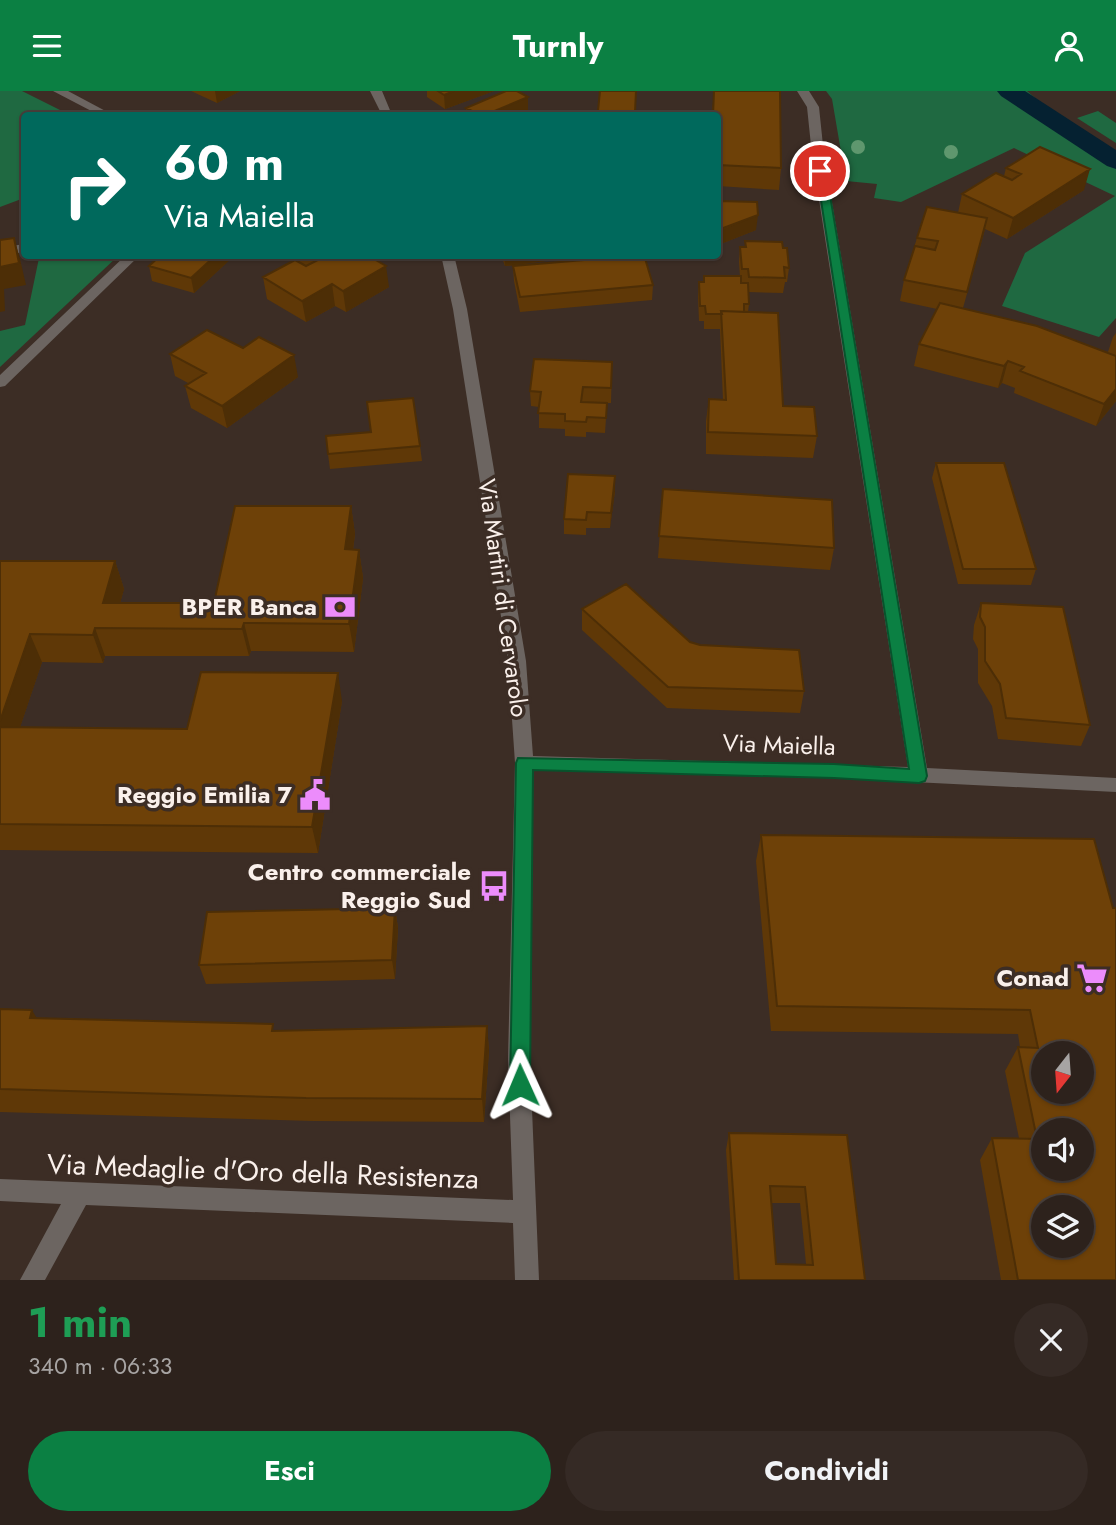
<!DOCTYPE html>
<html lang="it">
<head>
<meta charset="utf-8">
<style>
  :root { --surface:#2d221c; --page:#352a25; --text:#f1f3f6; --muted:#a7a4a3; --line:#483f3b; --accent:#0b8043 }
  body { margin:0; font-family:Jost,sans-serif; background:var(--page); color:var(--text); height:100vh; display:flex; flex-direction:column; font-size:26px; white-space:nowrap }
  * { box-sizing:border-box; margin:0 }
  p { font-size:23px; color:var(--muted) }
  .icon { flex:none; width:38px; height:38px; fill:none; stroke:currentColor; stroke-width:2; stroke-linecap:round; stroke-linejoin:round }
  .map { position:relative; height:1189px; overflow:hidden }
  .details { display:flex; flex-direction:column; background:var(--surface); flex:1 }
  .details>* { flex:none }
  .guide { position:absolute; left:21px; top:21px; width:700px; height:147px; border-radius:7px; box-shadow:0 2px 5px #0004,0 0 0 2px var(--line); background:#00695c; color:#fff; overflow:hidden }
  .needle { width:46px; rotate:197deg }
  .tools { position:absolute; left:1031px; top:950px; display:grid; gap:14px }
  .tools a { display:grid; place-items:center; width:63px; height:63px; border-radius:50%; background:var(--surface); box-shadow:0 2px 5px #0004,0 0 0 2px var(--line); font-size:35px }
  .pin { position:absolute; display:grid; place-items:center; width:60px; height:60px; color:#fff; margin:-30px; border:4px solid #fff; border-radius:50%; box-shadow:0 2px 7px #0007 }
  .me { position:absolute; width:77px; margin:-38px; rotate:359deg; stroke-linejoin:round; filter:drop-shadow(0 0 5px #0008) }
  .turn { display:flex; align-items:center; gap:24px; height:147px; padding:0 28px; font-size:32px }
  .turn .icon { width:91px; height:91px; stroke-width:2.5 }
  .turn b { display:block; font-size:49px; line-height:60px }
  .round { display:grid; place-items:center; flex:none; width:74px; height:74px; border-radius:37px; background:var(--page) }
  .overview { display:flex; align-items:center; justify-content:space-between; height:119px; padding:0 28px }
  h1 { font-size:42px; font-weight:700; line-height:52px; color:#1e9e55 }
  .primary-button { display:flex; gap:14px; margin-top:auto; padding:14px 28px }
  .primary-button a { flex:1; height:80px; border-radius:42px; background:var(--accent); color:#fff; font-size:28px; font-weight:700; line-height:80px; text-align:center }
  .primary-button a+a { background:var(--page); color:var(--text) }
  header { display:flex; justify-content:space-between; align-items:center; height:91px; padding:0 28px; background:var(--accent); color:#fff; font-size:32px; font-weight:700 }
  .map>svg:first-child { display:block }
  .green { fill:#1f6941 }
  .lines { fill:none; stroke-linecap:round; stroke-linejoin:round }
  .canal { fill:#052131; fill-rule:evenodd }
  .minor { fill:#6c6561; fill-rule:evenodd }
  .tree { fill:#5f976e }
  .wall { fill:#5f3807; fill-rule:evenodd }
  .shaded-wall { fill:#4d2e06 }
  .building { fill:#6e4108; stroke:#4d2e06; stroke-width:2; fill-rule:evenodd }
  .route { fill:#0b8043; stroke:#07532c; stroke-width:2 }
  .labels { text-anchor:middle; stroke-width:7; stroke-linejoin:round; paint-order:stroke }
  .street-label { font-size:24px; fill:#faf0eb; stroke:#3c2d25 }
  .poi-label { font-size:24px; font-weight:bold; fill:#faf0eb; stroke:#3c2d25; text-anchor:end }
  .near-street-label { font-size:28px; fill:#faf0eb; stroke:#3c2d25 }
</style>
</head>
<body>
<header><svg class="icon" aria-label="menu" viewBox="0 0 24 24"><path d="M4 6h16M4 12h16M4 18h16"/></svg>Turnly<svg class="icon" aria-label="person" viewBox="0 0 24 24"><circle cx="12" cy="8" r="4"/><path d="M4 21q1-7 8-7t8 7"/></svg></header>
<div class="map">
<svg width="1116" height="1189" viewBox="0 0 1116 1189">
  <rect width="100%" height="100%" fill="#3c2d25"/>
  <!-- green -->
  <path class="green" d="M0 0H22L70 24H24V107L0 116Z
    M826 0H1027L1116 77V227L1099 246 1002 215 1025 162 1115 105 1014 57 901 111 874 107 877 93 846 90 832 8Z
    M1098 20 1116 32V52L1077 27Z
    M118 165 0 276V240L25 234 39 167Z"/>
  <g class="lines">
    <!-- canal -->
    <path class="canal" d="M997 0H1025L1116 59V78L1107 75 1001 5Z"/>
    <!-- minor -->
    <path class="minor" d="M53 0H68L113 24H99Z
      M370 0H382L392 24H382Z
      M797 0H809L819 16 824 64 927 677 1116 687V701L834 687 533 679 530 969 539 1189H515L513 1132 86 1114 45 1189H20L61 1113 0 1110V1088L513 1109 508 969 515 672 508 570 453 218 441 164H454L467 218 526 570 533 665 908 676 812 64 807 16Z
      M24 153V161L0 165V157Z
      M126 164H140L5 295 0 296V284Z"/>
  </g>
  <!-- trees -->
  <g class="tree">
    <circle cx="858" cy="56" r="7"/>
    <circle cx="951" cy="61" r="7"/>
  </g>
  <!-- wall -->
  <path class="wall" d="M191 0H240L217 12Z
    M427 0H494L445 18 427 6Z
    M600 0H636L635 24H598Z
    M714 0 781 77 779 99 718 95V24H712Z
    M528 6V21L523 23 543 24H466V17Z
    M1006 77 1084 99 1007 148 985 138 963 217 1108 261 1113 246 1116 242V310L1096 335 1014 302 1015 297 1002 292 998 297 914 275 919 253 937 218 900 210 904 189 917 147 958 122 962 103 1004 85Z
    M718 110 756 139 718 154Z
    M745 150 783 157 789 177 787 191H785L783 202 748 201 749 213 748 221 783 315 817 345 813 367 706 363V330L709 308 723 309 720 238H704V230H699L698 206 699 191H704V185H740L739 171 740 156H745Z
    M161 164H235L194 202 152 190 149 175Z
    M297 164H367L389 196 346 221 335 215 306 231 267 208 263 186 298 170Z
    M501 164H553L554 169 505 175Z
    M513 175 653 194 652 209 520 221 514 190Z
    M170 263 298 286 227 337 191 317 185 295 190 293 175 285Z
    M612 271 611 312H607L605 342 586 341V346L565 345V338L539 337V316L531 315 530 300Z
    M371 341 420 355 422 370 330 378 328 363Z
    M936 372 1036 478 1031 494 958 493 932 387Z
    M663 398 834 457 830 479 658 467Z
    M615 400 610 437H586V444L564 443V428Z
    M351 415 355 443 353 459H359L363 487 354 561 251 560 249 565H105L103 572 42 571 20 636 187 638 342 610 318 762 0 759V470H115L124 498 120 512H214Z
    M981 512 1090 634 1081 655 998 648 992 615 978 592V558L973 548 974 534Z
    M582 518 690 551 804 600 800 622 667 617 582 539Z
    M761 744 1094 748 1116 1189H1001L980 1069 992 1047H1019L1005 980 1018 956H1020L1018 943 771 940 756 770Z
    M395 817 398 837 395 888 206 893 199 874Z
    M0 918 37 927 275 940 487 935 489 959 484 1031 313 1030 0 1021Z
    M729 1042 847 1044 865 1189H734L726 1059ZM771 1112H800L806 1173H776Z"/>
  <!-- shaded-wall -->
  <path class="shaded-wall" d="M215 0H240L217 12Z
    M454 0H494L445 18 444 4Z
    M528 6V21L519 24H485Z
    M1090 78 1084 99 1007 148 1013 127Z
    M758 124 756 139 718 154 719 140Z
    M14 147 20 168 26 194 4 198 5 220 0 221V176Z
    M216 164H235L194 202 191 187Z
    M504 164H553L554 169 505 175Z
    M386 175 389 196 346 221 343 200Z
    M332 193 335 215 306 231 302 210Z
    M294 264 298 286 227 337 222 315Z
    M1008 270 1002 292 998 297 1004 275Z
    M1116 298V310L1096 335 1104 313Z
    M615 385V400L610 437 611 422Z
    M351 415 355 443 349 487 345 458Z
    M359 459 363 487 354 561 349 533Z
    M115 470 124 498 113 537 103 512Z
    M244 532 251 560 249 565 242 538Z
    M95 537 105 565 103 572 93 544Z
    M30 543 42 571 11 663 0 640V630Z
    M338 582 342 610 318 762 312 736Z
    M395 817 398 837 395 888 392 869Z
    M32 919 46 943 30 927Z
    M487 935 489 959 484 1031 482 1008Z"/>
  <!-- building -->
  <path class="building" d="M438 0H454L444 4Z
    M506 0H517L528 6 485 24H480L466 17Z
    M600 0H636L635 21 598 20Z
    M714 0H780L781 77 718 74V24H713Z
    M524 23H543V24H518Z
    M1040 56 1090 78 1013 127 962 103 996 82 1012 89 1021 83 1006 77Z
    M718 110 757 111 758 124 718 139Z
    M927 116 987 127 967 201 904 189 915 155 935 159 938 150 917 147Z
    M14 147 19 172 0 176V149Z
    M745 150 782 151 783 157H787L789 177 784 176 785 187 749 186 748 178H742L740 156H746Z
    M161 164H216L191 187 149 175Z
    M310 164H367L386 175 343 200 332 193 302 210 263 186 295 169 306 175 318 169Z
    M644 164 653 194 520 206 513 175Z
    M704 185H741V192H748L749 213H744V221L721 220 722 223H706L705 215H700L699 191H704Z
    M940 212 1037 235 1116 265V298L1104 313 1020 280 1024 276 1008 270 1004 275 919 253Z
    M721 220 778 222 783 315 814 316 817 345 708 341 709 308 726 309Z
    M207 239 243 257 259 246 294 264 222 315 185 295 206 282 170 263Z
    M534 268 612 271 611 297 583 296 581 311 607 312 606 327 587 326 586 331 565 330V323L538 322 541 301 530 300Z
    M413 307 420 355 328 363 326 345 371 341 367 311Z
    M936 372H1004L1036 478H963Z
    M568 383 615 385 611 422 587 421 586 429 564 428Z
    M663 398 832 409 834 457 659 445Z
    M235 415H351L345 458 359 459 349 533 244 532 242 538 95 537 93 544 30 543 0 630V470H115L103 512H214Z
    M626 493 690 551 700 554 799 559 804 600 668 596 582 518Z
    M981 512 1063 516 1090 634 1006 627 1000 593 985 570V536L980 526Z
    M201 581 338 582 312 736 0 733V636L187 638Z
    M761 744 1094 748 1113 817H1116V1189H1018L992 1047 1037 1048 1018 956 1038 957 1030 919 777 915ZM1043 962H1082V1001H1043ZM1043 1040H1082V1078H1043ZM1043 1116H1082V1155H1043Z
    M395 817 392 869 199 874 207 821Z
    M0 918 32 919 30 927 273 933 272 940 487 935 482 1008 306 1007 0 998Z
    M729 1042 847 1044 865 1189H739ZM770 1095 805 1096 813 1174 776 1173Z"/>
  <!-- route -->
  <path class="route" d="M816 77 826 80 927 685 925 690 919 692 834 687 533 679 530 994 527 1001 520 1003 513 1001 510 994 516 672 518 667 834 673 909 678Z"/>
  <!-- icons -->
  <defs>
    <symbol id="bank-bare" viewBox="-9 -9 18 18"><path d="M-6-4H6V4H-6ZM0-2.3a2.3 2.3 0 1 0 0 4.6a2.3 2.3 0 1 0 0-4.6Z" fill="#ec8cfb" stroke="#3c2d25" stroke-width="2.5" paint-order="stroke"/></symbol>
    <symbol id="civic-bare" viewBox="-9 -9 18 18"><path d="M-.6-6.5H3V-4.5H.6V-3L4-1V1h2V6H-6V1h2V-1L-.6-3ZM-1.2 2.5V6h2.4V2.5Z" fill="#ec8cfb" stroke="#3c2d25" stroke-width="2.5" paint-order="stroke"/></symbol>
    <symbol id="bus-bare" viewBox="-9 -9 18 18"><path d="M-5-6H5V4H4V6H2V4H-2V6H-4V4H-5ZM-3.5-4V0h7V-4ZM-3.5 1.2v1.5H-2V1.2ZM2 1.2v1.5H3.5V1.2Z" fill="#ec8cfb" stroke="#3c2d25" stroke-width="2.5" paint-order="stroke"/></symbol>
    <symbol id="supermarket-bare" viewBox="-9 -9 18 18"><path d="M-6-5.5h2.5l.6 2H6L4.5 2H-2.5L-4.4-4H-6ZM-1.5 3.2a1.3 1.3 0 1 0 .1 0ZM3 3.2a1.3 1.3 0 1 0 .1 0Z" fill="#ec8cfb" stroke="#3c2d25" stroke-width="2.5" paint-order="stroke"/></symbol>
  </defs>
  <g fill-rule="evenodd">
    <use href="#bank-bare" x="318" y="494" width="44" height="44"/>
    <use href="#civic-bare" x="293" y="682" width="44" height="44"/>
    <use href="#bus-bare" x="472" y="773" width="44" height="44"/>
    <use href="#supermarket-bare" x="1070" y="865" width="44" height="44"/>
  </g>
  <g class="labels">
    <!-- street labels -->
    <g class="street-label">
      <text transform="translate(503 507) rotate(82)" y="8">Via Martiri di Cervarolo</text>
      <text transform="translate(779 654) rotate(2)" y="8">Via Maiella</text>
    </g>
    <!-- poi labels -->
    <g class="poi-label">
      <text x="317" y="524">BPER Banca</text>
      <text x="292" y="712">Reggio Emilia 7</text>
      <text x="471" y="789">Centro commerciale<tspan x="471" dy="28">Reggio Sud</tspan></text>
      <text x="1069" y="895">Conad</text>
    </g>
    <!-- near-street labels -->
    <g class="near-street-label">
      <text transform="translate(263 1080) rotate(2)" y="10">Via Medaglie d'Oro della Resistenza</text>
    </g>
  </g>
</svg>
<div class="tools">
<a><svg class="needle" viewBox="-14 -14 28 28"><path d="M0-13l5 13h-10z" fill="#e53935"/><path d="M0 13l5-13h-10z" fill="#a7a4a3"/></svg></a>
<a><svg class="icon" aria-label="sound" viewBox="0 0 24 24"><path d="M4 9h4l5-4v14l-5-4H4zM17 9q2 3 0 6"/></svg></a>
<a><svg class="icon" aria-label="layers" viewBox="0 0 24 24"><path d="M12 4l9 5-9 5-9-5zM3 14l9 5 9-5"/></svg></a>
</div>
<div class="pin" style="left:820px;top:80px;background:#d93025"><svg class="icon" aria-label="arrive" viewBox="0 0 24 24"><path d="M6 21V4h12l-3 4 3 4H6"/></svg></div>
<svg class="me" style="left:520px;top:994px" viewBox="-20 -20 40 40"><path d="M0-17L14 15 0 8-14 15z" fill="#0b8043" stroke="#fff" stroke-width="4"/></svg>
<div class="guide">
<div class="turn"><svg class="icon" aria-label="right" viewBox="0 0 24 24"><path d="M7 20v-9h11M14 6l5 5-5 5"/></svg><div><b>60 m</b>Via Maiella</div></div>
</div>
</div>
<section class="details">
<div class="overview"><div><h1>1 min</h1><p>340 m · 06:33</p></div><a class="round"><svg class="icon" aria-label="close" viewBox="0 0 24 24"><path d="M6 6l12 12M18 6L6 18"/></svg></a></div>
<div class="primary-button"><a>Esci</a><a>Condividi</a></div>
</section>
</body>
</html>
